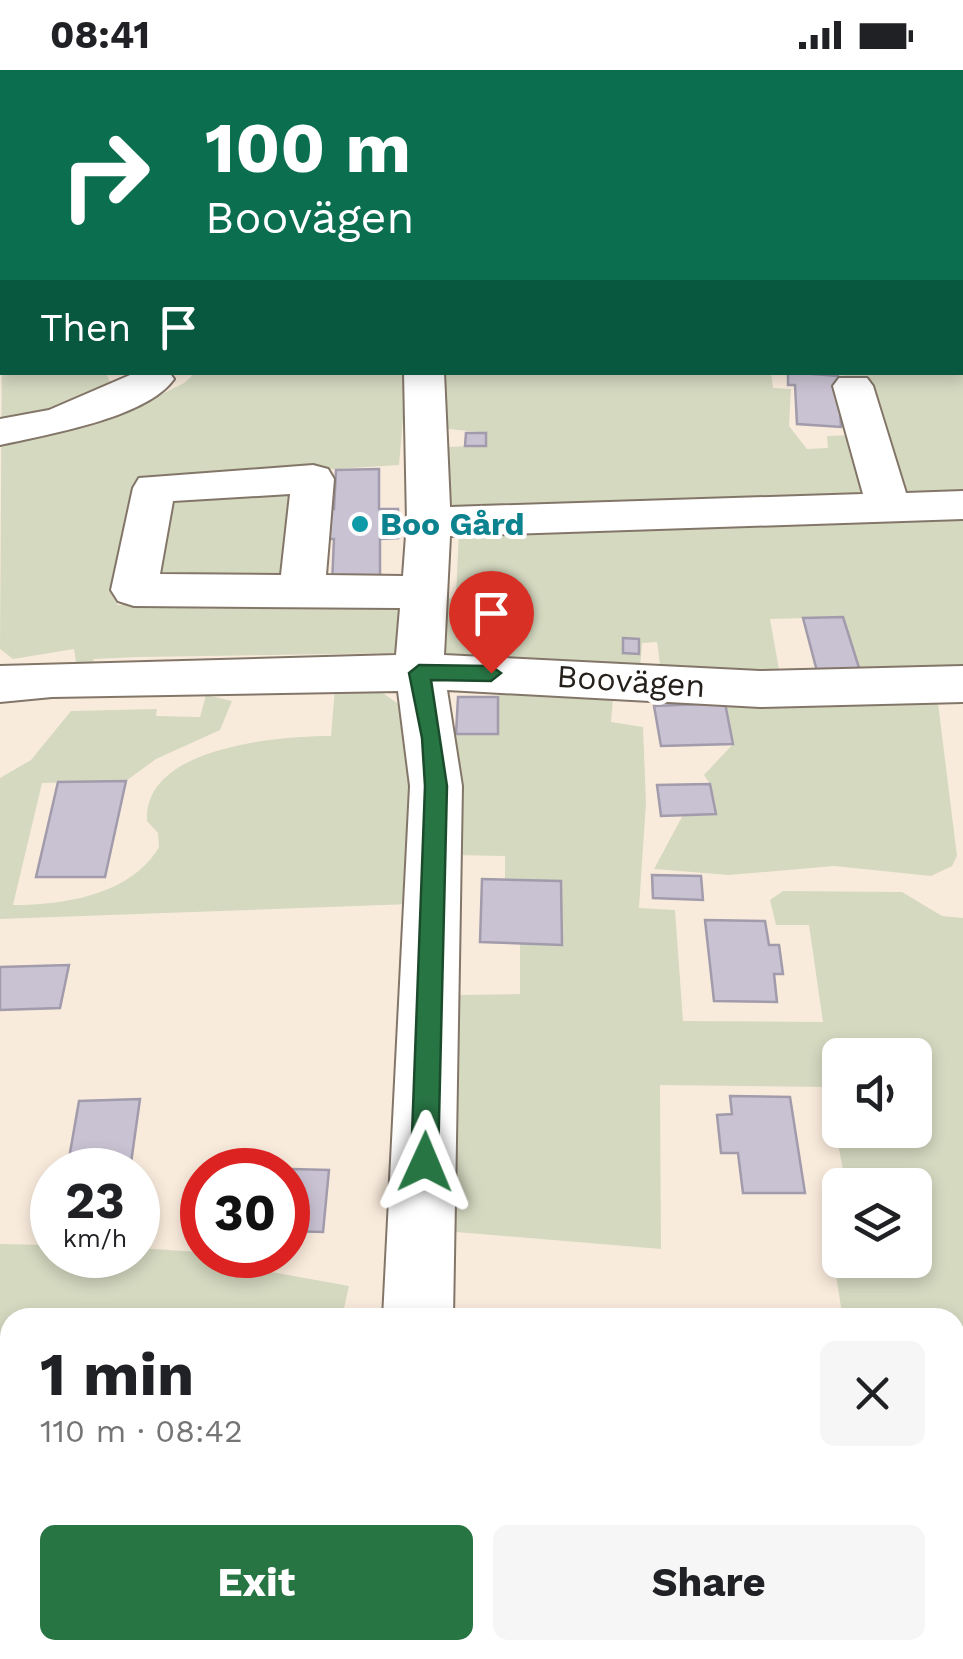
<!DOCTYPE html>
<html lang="en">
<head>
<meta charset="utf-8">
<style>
  :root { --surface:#fff; --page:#f6f6f6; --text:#202124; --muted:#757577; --accent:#287544 }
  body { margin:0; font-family:"Work Sans",sans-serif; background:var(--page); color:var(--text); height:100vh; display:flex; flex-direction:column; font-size:38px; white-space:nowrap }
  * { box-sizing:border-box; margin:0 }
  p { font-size:32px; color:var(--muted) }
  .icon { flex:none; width:55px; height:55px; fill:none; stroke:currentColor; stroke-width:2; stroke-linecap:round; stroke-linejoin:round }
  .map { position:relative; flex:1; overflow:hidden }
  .panel { position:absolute; left:0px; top:1238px; width:965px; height:352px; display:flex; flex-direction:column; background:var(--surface); border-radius:30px 30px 0 0; box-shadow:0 5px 15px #0003 }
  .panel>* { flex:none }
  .top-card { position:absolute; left:0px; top:0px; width:965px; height:305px; box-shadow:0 5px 15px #0003; background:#0b6e4f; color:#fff; overflow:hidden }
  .controls { position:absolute; left:822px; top:968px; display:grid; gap:20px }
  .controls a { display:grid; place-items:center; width:110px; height:110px; border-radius:15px; background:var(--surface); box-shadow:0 5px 15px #0003; font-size:50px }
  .speed { position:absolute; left:30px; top:1078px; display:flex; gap:20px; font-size:50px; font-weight:700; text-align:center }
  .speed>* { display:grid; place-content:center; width:130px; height:130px; border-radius:50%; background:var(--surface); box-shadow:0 5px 15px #0003; line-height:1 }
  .speed small { font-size:25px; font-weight:400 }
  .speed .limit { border:15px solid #d22; background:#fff; color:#111 }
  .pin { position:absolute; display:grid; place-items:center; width:85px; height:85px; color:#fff; margin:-102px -42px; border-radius:50% 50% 50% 0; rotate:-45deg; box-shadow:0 0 10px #0007 }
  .pin .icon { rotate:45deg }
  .me { position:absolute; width:110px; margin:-55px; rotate:1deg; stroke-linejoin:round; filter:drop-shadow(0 0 8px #0008) }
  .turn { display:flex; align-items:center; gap:35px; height:210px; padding:0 40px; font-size:45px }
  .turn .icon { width:130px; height:130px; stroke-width:2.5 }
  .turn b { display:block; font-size:70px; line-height:85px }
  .then { display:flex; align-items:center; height:95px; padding:0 40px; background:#0003; gap:20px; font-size:38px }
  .round { display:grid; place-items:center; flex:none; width:105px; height:105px; border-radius:15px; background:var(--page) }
  .overview { display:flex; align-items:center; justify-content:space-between; height:170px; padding:0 40px }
  h1 { font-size:60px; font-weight:700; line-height:75px }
  .primary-button { display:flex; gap:20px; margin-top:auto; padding:20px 40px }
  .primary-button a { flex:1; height:115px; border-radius:15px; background:var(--accent); color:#fff; font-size:40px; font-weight:700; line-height:115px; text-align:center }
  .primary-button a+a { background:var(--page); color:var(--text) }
  .status { display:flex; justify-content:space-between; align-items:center; height:70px; padding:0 50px; background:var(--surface); direction:ltr }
  .status svg { height:28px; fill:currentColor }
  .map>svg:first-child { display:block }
  .green { fill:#d5d9c0; fill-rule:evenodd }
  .building { fill:#c9c2d3; stroke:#a19bab; stroke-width:2.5 }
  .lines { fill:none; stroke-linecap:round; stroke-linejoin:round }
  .minor-casing { stroke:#837669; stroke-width:4 }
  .path { stroke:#b9aea2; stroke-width:8; stroke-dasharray:10 6; stroke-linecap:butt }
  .minor { fill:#fff; fill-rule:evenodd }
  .route { fill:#287544; stroke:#1a4c2c; stroke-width:2.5 }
  .culture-dot { fill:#0f9aa8; stroke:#fff; stroke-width:4 }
  .labels { text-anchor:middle; stroke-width:8; stroke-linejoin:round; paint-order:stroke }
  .culture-label { font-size:32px; font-weight:bold; fill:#0d838f; stroke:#fff; text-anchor:start }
  .street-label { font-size:32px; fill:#25201b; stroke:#fff }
</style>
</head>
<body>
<div class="status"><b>08:41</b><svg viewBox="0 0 49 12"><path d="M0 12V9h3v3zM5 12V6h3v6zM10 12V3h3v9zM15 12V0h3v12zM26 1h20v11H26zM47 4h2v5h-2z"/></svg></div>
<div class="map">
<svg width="963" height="1589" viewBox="0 0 963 1589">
  <rect width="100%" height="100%" fill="#f9ebdc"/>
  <!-- green -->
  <path class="green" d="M2 255V302L106 303 113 318 148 331 184 313 195 303H407L399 395 138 411 117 535 269 533 356 538 404 533 408 583 138 587 94 589 92 594 76 592 74 579 13 589 0 579Z
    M963 274V429L893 431 869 324 870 309 822 303 962 302Z
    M430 303H771L773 318 791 319 789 356 807 379 828 378 827 366 850 365 868 432 456 447 436 378 465 376 486 363 431 357Z
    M295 425 286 503 153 504 170 429Z
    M963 443V597L861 604 843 547 770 549 780 605 661 602 657 572 642 573 640 600 439 594 441 529 456 528 459 459Z
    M335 617 376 618 401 636 412 680 411 834 0 849V708L31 690 71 641 157 639 156 646 200 647 206 625 232 631 220 660 156 689 126 711 42 713 13 835C64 835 131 825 159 777L158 763 147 751C143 676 280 666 331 666Z
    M499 620 613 629 611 652 643 657 646 733 639 838 675 840 683 951 823 952 809 855H776L770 830 783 821 902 822 942 846 963 848V1258L955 1257V1248L842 1243 826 1144 840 1142V1190H915V1115H846L827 1017 660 1015 661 1179 444 1161 458 925 520 924V873L562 874 561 811 505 809V786L449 785 456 664H498ZM840 985H915V1060H840Z
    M725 633 834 637 938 633 957 786 952 796 931 806 834 796 729 805 654 799 683 745 715 744 710 714 704 705 733 674Z
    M0 1174 52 1175V1185H138V1178L246 1185 266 1201 349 1216 342 1247 10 1248V1580H234L232 1589H0Z"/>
  <!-- building -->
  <path class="building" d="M788 302 838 306 841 357 797 354 795 315H788Z
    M466 363H486V376H465Z
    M379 399V439H398V468L380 469V512L332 514 334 469H322L324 439H334L336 400Z
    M843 547 861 604 818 605 803 548Z
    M623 568 639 569V584L623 583Z
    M458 627H498V664H456Z
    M725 633 733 674 661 676 654 636Z
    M126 711 105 807H36L58 712Z
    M710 714 716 744 661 746 657 715Z
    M652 805 701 806 703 830 653 828Z
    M482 809 561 811 562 875 480 872Z
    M705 850 765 851 769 875H779L783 904H774L777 932 714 931Z
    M69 895 60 938 0 940V897Z
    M730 1026 790 1027 805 1123H743L738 1083H721L717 1045 732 1044Z
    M140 1029 130 1100H67L79 1031Z
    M291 1099 329 1100 323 1162 288 1161Z
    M955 1451 963 1485V1495L955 1496Z
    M465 1580H500L518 1585V1589H464Z
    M620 1580H708L690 1589H623Z"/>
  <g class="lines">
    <defs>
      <path id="minor" d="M655 0H685V2H656Z
        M963 143V164H962V143Z
        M962 189H963V212H962Z
        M137 302H169L174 309C147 348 45 365 0 375V349L49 340Z
        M404 302H444L450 437 863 424 833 316 839 308H867L873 316 906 423 963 421V449L450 466 444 585 760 601 963 596V632L760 637 447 620 462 716 453 1248H383L410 716 398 621 52 627 0 632V596L396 585 400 538 134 536 118 531 111 520 133 418 139 408 313 395 328 399 334 409 326 505 403 506 407 452ZM290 424 281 505 160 504 173 431Z
        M267 1580H347L346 1589H266Z"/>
    </defs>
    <!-- minor casing -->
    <use href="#minor" class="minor-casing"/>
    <!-- path -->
    <path class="path" d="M409 1580V1589"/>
    <!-- minor -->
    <use href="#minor" class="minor"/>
  </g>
  <!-- route -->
  <path class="route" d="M419 595 491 596 501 603 491 611 431 610 447 716 438 1092 434 1101 425 1105 415 1101 411 1092 425 716 422 668 409 603Z"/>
  <!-- markers -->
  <circle class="culture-dot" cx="360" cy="454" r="10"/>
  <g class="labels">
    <!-- culture labels -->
    <g class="culture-label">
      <text x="380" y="465">Boo Gård</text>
    </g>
    <!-- street labels -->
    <g class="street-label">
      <text transform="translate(631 611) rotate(4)" y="11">Boovägen</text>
    </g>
  </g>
</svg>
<div class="controls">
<a><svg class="icon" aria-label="sound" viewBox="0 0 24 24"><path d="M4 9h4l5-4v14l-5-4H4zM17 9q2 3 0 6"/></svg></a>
<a><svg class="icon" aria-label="layers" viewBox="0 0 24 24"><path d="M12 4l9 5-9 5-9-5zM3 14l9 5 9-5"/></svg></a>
</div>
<div class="speed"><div>23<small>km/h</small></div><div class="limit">30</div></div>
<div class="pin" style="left:491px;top:603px;background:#d93025"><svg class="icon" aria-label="arrive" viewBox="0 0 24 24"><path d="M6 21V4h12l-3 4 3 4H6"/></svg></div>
<svg class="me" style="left:425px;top:1092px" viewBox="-20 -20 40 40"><path d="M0-17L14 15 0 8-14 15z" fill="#287544" stroke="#fff" stroke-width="4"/></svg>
<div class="top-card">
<div class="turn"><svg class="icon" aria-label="right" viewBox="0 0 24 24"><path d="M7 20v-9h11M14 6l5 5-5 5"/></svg><div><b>100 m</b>Boovägen</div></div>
<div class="then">Then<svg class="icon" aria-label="arrive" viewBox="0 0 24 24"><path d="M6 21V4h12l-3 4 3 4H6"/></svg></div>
</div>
<section class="panel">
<div class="overview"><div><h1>1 min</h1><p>110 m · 08:42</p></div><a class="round"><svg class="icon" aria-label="close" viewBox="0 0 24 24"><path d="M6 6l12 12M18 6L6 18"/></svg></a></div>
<div class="primary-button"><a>Exit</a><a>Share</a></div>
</section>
</div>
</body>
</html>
